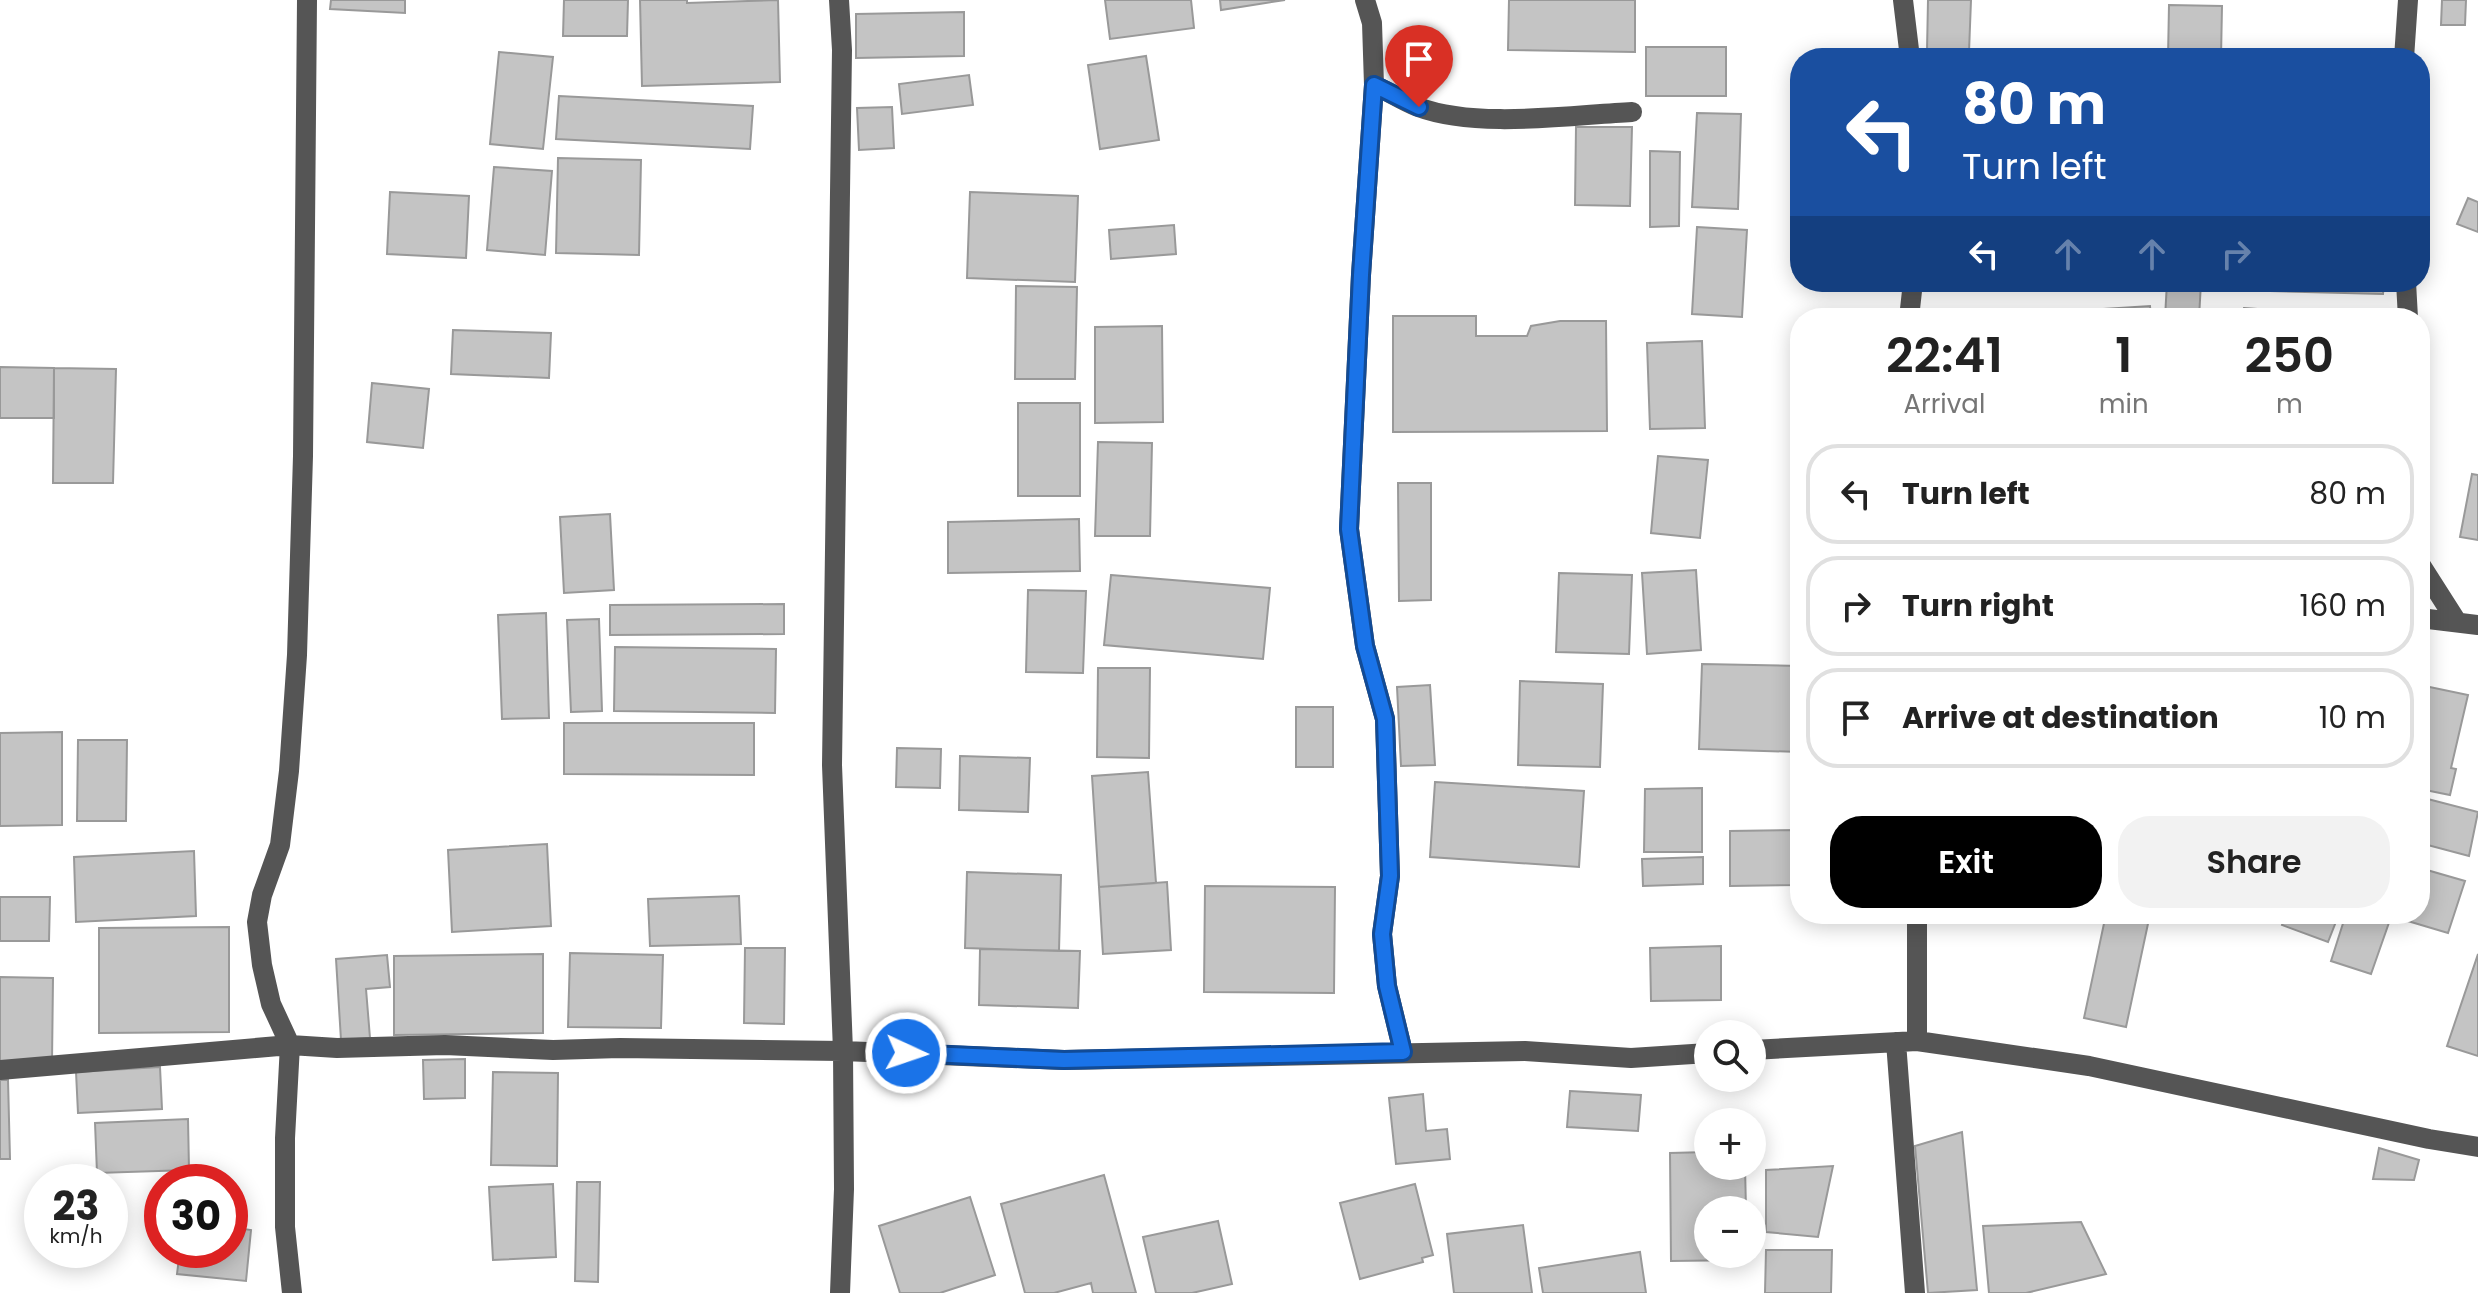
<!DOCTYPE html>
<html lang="en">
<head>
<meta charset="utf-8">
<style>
  :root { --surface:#fff; --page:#f2f2f2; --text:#222; --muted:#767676; --line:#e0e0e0; --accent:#000 }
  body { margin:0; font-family:Poppins,sans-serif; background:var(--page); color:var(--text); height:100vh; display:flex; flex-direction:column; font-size:30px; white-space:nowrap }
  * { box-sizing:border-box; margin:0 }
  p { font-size:26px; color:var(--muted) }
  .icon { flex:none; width:44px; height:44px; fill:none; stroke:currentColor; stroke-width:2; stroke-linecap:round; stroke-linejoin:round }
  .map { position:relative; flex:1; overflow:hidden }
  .panel { position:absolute; left:1790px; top:308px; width:640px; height:616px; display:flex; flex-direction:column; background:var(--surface); border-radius:32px; box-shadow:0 4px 20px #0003 }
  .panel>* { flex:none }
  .guide { position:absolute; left:1790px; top:48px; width:640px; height:244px; border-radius:32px; box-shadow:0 4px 20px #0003; background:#1a4fa0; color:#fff; overflow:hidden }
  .tools { position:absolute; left:1694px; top:1020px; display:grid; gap:16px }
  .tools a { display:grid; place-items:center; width:72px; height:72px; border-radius:50%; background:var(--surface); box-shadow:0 4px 20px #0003; font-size:40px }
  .speed { position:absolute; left:24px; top:1164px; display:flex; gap:16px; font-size:40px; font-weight:700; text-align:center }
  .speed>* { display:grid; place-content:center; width:104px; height:104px; border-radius:50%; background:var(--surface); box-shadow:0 4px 20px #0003; line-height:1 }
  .speed small { font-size:20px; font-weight:400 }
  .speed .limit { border:12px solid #d22; background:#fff; color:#111 }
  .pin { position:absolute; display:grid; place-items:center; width:68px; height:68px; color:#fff; margin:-82px -34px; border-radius:50% 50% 50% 0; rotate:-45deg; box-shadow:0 0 8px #0007 }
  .pin .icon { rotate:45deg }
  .me { position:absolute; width:88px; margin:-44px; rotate:93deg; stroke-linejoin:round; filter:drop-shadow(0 0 6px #0008) }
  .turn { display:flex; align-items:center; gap:28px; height:168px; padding:0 40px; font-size:36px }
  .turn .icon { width:104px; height:104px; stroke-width:2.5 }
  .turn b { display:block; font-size:56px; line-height:68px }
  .lanes { display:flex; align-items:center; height:76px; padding:0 40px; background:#0003; justify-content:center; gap:40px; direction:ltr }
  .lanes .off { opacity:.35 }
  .eta { display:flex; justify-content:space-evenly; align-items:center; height:136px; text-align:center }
  .eta b { font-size:48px; font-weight:600; line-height:56px }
  .cta { display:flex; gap:16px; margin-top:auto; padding:16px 40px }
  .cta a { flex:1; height:92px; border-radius:32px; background:var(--accent); color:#fff; font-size:32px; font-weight:600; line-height:92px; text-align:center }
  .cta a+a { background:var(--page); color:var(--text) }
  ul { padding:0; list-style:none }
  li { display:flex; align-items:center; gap:24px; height:100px; margin:0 16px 12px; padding:0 24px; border:4px solid var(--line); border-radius:32px }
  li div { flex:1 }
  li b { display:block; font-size:30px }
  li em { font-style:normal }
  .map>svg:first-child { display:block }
  .building { fill:#c4c4c4; stroke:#999; stroke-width:2 }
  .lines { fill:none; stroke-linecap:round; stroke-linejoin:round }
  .minor { stroke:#555; stroke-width:20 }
  .route-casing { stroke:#114b97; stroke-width:20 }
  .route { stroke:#1a73e8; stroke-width:14 }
</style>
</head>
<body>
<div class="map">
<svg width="2478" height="1293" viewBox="0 0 2478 1293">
  <rect width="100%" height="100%" fill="#fff"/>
  <!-- building -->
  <path class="building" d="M331 0H405V13L330 9Z
    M564 0H628L627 36H563Z
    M640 0H687V3L778 0 780 82 642 86Z
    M1105 0H1191L1194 28 1110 39Z
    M1220 0H1285L1221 10Z
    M1509 0H1635V52L1508 50Z
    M1928 0H1971L1969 52 1927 51Z
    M2442 0H2466L2465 25H2441Z
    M2169 5 2222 6 2221 58H2168Z
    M964 12V56L856 58V14Z
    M1646 47H1726V96H1646Z
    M499 52 553 57 543 149 490 144Z
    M2159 55V58H2083V56Z
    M1146 56 1159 140 1100 149 1088 65Z
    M969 75 973 105 902 114 899 84Z
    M559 96 753 106 750 149 556 139Z
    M892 107 894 148 859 150 857 108Z
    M1697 113 1741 114 1738 209 1692 207Z
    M1576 127H1632L1630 206 1575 205Z
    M1650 151 1680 152 1679 226 1650 227Z
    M558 158 641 160 639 255 556 253Z
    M494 167 552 171 545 255 487 250Z
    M390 192 469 196 466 258 387 254Z
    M970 192 1078 196 1075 282 967 278Z
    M2468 198 2478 202V232L2457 224Z
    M1174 225 1176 254 1111 259 1109 230Z
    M1697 227 1747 230 1742 317 1692 314Z
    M2167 282H2201L2199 318H2165Z
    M2234 282H2384L2383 294 2234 290Z
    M1016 286 1077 287 1075 379H1015Z
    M2150 306 2151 318H2105L2104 309Z
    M2244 308 2342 315V318H2243Z
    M1393 316H1476V336H1527L1531 326 1560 321H1606L1607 431 1393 432Z
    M1162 326 1163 422 1095 423V327Z
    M453 330 551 333 549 378 451 374Z
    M1702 341 1705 428 1650 429 1647 343Z
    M0 367 54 368V418H0Z
    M54 368 116 369 113 483H53Z
    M372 383 429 389 423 448 367 442Z
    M1018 403H1080V496H1018Z
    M1098 442 1152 443 1150 536H1095Z
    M1658 456 1708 460 1700 538 1651 533Z
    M2472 474 2478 475V540L2460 537Z
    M1398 483H1431V600L1399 601Z
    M610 514 614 590 564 593 560 517Z
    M1079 519 1080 571 948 573V522Z
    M1696 570 1701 650 1647 654 1642 573Z
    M1559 573 1632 575 1629 654 1556 652Z
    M1111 575 1270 588 1263 659 1104 645Z
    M1028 590 1086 591 1083 673 1026 672Z
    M784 604V634L610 635V605Z
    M546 613 549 718 502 719 498 615Z
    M599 619 602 711 571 712 567 620Z
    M615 647 776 649 775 713 614 711Z
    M1702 664 1800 666V752L1699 749Z
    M1098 668H1150L1149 758 1097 757Z
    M1520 681 1603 684 1600 767 1518 765Z
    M1430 685 1435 765 1401 766 1397 687Z
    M2420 685 2468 695 2451 768 2456 769 2450 795 2420 789Z
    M1296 707H1333V767H1296Z
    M564 723H754V775L564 774Z
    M62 732V825L0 826V733Z
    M78 740H127L126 821H77Z
    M897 748 941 749 940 788 896 787Z
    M960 756 1030 758 1028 812 959 810Z
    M1148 772 1156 883 1099 887 1092 776Z
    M1435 782 1584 791 1579 867 1430 857Z
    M1702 788V852H1644L1645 789Z
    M2420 797 2478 812 2469 856 2420 843Z
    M1800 830V885L1730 886V831Z
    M547 844 551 926 452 932 448 850Z
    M194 851 196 916 76 922 74 857Z
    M1703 857V884L1643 886 1642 859Z
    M2420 868 2465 881 2448 933 2401 919 2402 914H2420Z
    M967 872 1061 875 1059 951 965 948Z
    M1167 882 1171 950 1103 954 1099 887Z
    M1205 886 1335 887 1334 993 1204 992Z
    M739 896 741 944 650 946 648 899Z
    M0 897H50L49 941H0Z
    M2106 914H2126L2149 919 2126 1027 2084 1018Z
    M2286 914H2339L2328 942 2282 925Z
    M2346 914H2392L2371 974 2331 961Z
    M229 927V1032L99 1033V928Z
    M1721 946V1000L1651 1001 1650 948Z
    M745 948H785L784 1024 744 1023Z
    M980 949 1080 951 1078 1008 979 1005Z
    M570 953 663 955 661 1028 568 1027Z
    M543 954V1033L394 1035V956Z
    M2478 954V1056L2447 1046Z
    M387 955 390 987 366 989 370 1038 341 1040 336 959Z
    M0 977 53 978 52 1062H0Z
    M465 1059V1098L424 1099 423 1060Z
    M160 1067 162 1109 78 1113 76 1072Z
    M493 1072 558 1073 557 1166 491 1165Z
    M0 1080H8L10 1159H0Z
    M1570 1091 1641 1095 1638 1131 1567 1127Z
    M1423 1094 1426 1131 1447 1129 1450 1159 1396 1164 1389 1098Z
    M188 1119 189 1170 97 1173 95 1123Z
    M1962 1132 1977 1290 1928 1293 1915 1146Z
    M2379 1148 2419 1160 2414 1180 2373 1179Z
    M1708 1152V1166H1745L1746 1210H1708V1254H1746V1260L1671 1261 1670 1153Z
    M1833 1166 1818 1237 1766 1232V1170Z
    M1104 1175 1136 1293H1093L1091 1283 1054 1293H1025L1001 1204Z
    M577 1182H600L598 1282 575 1281Z
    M553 1184 556 1257 493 1260 489 1187Z
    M1415 1184 1433 1255 1422 1258 1423 1262 1360 1279 1340 1203Z
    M970 1197 995 1275 940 1293H900L879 1226Z
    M1218 1221 1232 1284 1192 1293H1156L1143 1237Z
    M2081 1222 2106 1274 2026 1293H1989L1983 1226Z
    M1523 1225 1532 1293H1454L1447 1234Z
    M230 1227 251 1230 246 1281 177 1274 180 1250H230Z
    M1766 1250H1832L1831 1293H1765Z
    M1640 1252 1646 1293H1543L1539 1268Z"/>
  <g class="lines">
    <!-- minor -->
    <path class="minor" d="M839 0 842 50 832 765 843 1051 844 1189 840 1293
      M1365 0 1372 23 1374 85 1361 275 1349 529 1365 646 1385 719 1390 876 1382 934 1387 986 1403 1052
      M1903 0 1910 58
      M2404 58 2408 0
      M1374 85C1389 92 1403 101 1418 107 1477 129 1570 115 1632 112
      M2406 282 2408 318
      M1909 318 1913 282
      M2420 564 2457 622
      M2420 618 2478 625
      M1917 914V1041
      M1896 1042 1915 1293
      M1752 1050 1917 1041 2089 1066 2429 1139 2478 1147
      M0 1070 290 1045 337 1048 445 1045 553 1050 620 1048 843 1051 1064 1060 1525 1051 1631 1058 1708 1053
      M292 1293 285 1227V1138L290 1045 271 1004 262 965 257 922 262 895 280 845 289 771 297 655 303 456 307 0"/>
  </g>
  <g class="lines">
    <defs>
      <path id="route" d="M906 1053 1064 1060 1403 1052 1387 986 1382 934 1390 876 1385 719 1365 646 1349 529 1361 275 1374 85 1419 107"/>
    </defs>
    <!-- route casing -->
    <use href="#route" class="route-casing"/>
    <!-- route -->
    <use href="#route" class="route"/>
  </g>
</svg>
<div class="tools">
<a><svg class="icon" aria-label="search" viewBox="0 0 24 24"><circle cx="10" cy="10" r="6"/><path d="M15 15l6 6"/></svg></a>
<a>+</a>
<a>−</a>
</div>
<div class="speed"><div>23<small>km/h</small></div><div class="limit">30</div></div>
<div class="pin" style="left:1419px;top:107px;background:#d93025"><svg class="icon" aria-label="arrive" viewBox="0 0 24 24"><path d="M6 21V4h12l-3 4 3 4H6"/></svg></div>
<svg class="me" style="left:906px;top:1053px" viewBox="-20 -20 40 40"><circle r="17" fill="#1a73e8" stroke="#fff" stroke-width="3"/><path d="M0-11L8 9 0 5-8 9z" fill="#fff"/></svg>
<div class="guide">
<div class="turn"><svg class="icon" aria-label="left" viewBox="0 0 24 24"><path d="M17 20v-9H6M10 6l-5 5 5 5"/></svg><div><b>80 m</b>Turn left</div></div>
<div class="lanes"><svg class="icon" aria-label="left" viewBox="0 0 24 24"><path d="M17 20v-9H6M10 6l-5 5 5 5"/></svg><svg class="icon off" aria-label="ahead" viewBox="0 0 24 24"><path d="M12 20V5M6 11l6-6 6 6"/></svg><svg class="icon off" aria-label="ahead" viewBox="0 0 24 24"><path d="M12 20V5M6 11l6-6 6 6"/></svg><svg class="icon off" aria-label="right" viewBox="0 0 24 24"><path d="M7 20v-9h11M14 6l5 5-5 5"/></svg></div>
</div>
<section class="panel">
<div class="eta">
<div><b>22:41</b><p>Arrival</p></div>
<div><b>1</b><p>min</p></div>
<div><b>250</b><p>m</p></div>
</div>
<ul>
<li><svg class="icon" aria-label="left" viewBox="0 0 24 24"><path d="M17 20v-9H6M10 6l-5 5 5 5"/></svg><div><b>Turn left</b></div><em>80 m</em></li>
<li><svg class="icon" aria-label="right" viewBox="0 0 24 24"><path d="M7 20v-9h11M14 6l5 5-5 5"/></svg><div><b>Turn right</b></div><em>160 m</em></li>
<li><svg class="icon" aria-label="arrive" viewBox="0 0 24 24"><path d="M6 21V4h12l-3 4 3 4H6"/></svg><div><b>Arrive at destination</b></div><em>10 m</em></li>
</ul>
<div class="cta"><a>Exit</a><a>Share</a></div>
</section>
</div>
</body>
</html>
